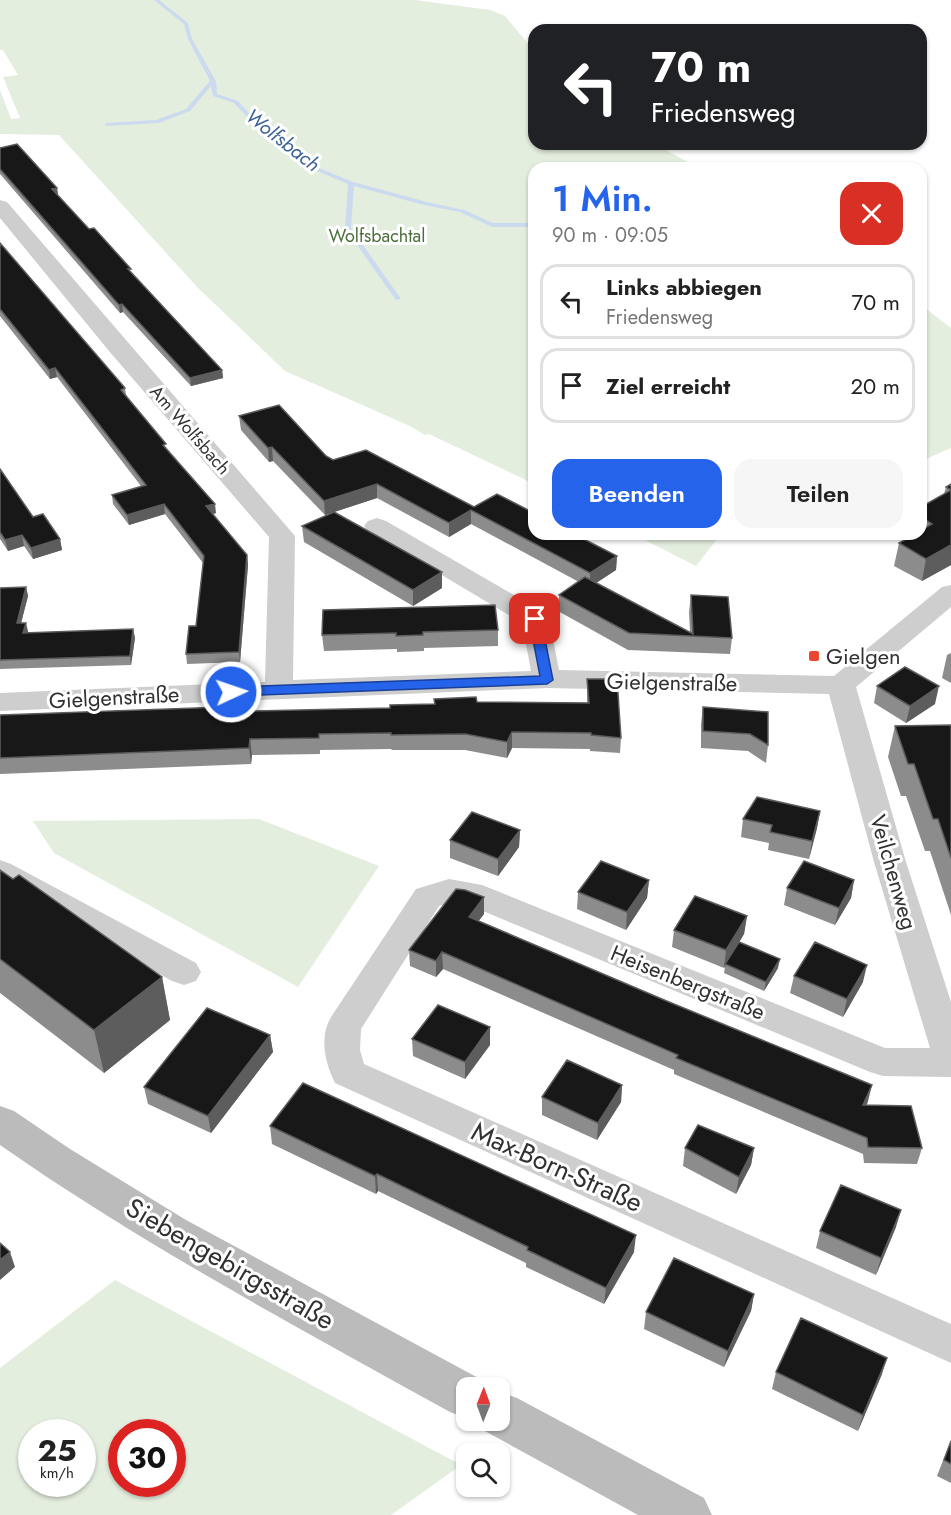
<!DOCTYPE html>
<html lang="de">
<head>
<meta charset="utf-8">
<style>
  :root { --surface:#fff; --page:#f6f6f6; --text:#222; --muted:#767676; --line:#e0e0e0; --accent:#2563eb }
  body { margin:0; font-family:Jost,sans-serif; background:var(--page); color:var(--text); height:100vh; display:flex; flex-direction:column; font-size:22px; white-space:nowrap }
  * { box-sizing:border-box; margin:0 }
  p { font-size:20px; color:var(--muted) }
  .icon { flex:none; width:33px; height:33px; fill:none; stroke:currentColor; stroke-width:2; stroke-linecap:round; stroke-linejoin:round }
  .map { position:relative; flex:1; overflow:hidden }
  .side { position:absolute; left:528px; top:162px; width:399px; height:378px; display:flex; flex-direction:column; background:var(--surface); border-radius:18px; box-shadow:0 2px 4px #0004 }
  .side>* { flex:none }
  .hud { position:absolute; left:528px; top:24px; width:399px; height:126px; border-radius:18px; box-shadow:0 2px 4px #0004; background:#202124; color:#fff; overflow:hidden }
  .needle { width:39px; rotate:1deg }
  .controls { position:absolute; left:456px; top:1377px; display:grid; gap:12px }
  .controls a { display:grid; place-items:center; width:54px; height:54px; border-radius:12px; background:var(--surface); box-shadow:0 2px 4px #0004; font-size:30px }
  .speed { position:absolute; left:18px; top:1419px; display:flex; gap:12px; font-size:30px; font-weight:700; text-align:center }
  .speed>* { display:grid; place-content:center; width:78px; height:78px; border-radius:50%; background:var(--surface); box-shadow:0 2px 4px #0004; line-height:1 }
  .speed small { font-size:15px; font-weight:400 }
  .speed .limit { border:9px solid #d22; background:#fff; color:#111 }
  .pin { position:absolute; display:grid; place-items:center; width:51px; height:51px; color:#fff; margin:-26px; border-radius:12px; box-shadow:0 3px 9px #0006 }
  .me { position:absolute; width:66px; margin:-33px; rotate:87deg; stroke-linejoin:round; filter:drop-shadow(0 0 4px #0008) }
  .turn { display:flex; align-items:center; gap:21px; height:126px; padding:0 24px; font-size:27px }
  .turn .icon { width:78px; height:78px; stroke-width:2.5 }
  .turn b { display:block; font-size:42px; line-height:51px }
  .round { display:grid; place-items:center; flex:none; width:63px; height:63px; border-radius:18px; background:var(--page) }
  .summary { display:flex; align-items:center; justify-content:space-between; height:102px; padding:0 24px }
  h1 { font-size:36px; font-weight:600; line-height:45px; color:var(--accent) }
  .cta { display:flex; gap:12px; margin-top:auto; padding:12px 24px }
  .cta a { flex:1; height:69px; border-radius:18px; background:var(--accent); color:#fff; font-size:24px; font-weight:600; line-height:69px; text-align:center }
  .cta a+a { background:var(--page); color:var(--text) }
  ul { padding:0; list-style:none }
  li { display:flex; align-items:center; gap:18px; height:75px; margin:0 12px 9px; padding:0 12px; border:3px solid var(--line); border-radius:18px }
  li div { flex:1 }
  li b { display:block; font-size:22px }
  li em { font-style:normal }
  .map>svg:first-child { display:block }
  .green { fill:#e4eedf; fill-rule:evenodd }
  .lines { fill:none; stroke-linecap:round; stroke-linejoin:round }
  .stream { fill:#cbdaee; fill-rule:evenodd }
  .street { fill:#cecece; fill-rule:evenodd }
  .secondary { fill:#bbb; fill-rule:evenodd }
  .wall { fill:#8c8c8c }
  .shaded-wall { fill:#5d5d5d }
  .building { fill:#181818; stroke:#5d5d5d; stroke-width:1.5 }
  .route { fill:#2563eb; stroke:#184099; stroke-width:1.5 }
  .poi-dot { fill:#ea4731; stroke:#fff; stroke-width:2 }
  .labels { text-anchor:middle; stroke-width:6; stroke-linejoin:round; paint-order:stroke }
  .far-park-label { font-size:18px; fill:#4a6f3c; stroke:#fff }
  .far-street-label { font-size:18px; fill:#313131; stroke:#fff }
  .far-water-label { font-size:20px; font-style:italic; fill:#3b6297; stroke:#fff }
  .poi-label { font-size:22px; fill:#313131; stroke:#fff; text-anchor:start }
  .street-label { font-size:22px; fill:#313131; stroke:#fff }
  .near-street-label { font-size:27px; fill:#313131; stroke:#fff }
</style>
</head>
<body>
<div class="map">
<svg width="951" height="1515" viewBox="0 0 951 1515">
  <rect width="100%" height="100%" fill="#fff"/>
  <!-- green -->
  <path class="green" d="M0 0H415L490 10 505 16 534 51V144H655L699 168H534V484L429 434 425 435 410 426 285 371 198 288 59 135 0 134V90L11 119 20 118 3 77 18 75 3 50H0Z
    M921 305 951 328V448L921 461Z
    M633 534H721L696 566Z
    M259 819 379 866 298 987 54 853 33 821Z
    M115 1280 461 1465 391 1515H0V1368ZM32 1432H82V1484H32ZM122 1432H172V1484H122Z"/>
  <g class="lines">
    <!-- stream -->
    <path class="stream" d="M154 0H159L188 23 192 39 216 81 217 94 238 101 250 114 276 127 298 154 314 166 353 182 427 202 464 210 493 223H534V227H492L460 212 424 205 354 186 351 228 401 299 396 300 345 228 348 184 310 168 294 156 272 129 246 116 234 103 213 96 211 86 190 111 159 123 105 126V124L107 123 156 120 186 109 210 81 188 39 184 24Z"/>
    <!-- street -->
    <path class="street" d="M0 200 7 202 295 536 293 680 531 671 522 623 368 531 364 526 368 521 377 518 386 521 545 613 549 619 559 670 834 676 942 587 951 585V607L856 687 906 862 951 1002V1077L883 1076 870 1072 466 904 449 903 439 906 361 1029 360 1050 364 1064 951 1324V1363L335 1083C325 1063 319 1038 331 1017L416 889 449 879 482 885 885 1048H930L874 862 829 694 547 688 0 711V693L265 682 269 537 109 351 0 218Z
      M0 860 11 864 196 963 201 972 196 981 184 985 172 981 0 886Z"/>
    <!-- secondary -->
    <path class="secondary" d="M0 1106 14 1111 70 1149 186 1220 482 1380 486 1388H466V1418L450 1412C297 1327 143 1245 0 1145Z
      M500 1392 517 1398 704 1498 712 1515H638L483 1430 479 1420H500Z"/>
  </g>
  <!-- wall -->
  <path class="wall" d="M0 148 57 188 58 195 89 229 132 274 222 370 223 378 191 386 123 312 120 313 0 174Z
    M0 243 125 388 126 395 216 513 212 514 247 555 248 565 240 662 187 664 186 654 196 626 203 563 165 514 129 525 113 504 112 495 141 486 57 377 50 379 0 316Z
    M239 416 326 456 333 460 617 556 616 570 596 583 690 632 689 612 691 595 732 638 730 654 628 650 558 611 559 595 579 582 471 524 449 537 377 498 325 515 273 461 269 462 241 430Z
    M0 469 33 517 60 539 62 550 33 559 24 546 8 551 0 539Z
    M951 484V565L922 581 894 566 899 543 911 536 907 534H921V507L944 494 946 487Z
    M302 526 442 572V588L413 606 304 542Z
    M26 587 28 596 21 623 28 631 27 633 133 629 135 638 131 665 0 669V588Z
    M498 630V646L424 648V651L397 652V649L324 651 322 635Z
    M951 653V683L942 678 947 655Z
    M587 679 621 738 620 753 590 751V749L512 748 507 758 465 750H392L391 749 320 750V754L252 755 251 764 0 774V715L252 706 253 711 390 708 434 704V699L477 702 587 703Z
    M877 686 935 704 906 723 874 703Z
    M703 707 768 712V745L766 763 748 751 701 748V724Z
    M951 725V915L930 851H925L906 796H901L888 757 895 726Z
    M820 811 817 828 809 859 768 850 769 843 741 837 743 819Z
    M520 830 519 847 498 876 450 858V840Z
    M0 870 162 977 170 1020 104 1073 0 993Z
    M649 880 647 898 626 930 577 909 578 892Z
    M854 880 851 898 835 925 784 905 787 888Z
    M484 897V914L478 921 868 1101 867 1105 922 1148 917 1164 864 1163 863 1154 674 1074V1070L443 969 436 977 410 966 409 950Z
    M747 916 744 934 739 942 778 968 764 991 724 973 725 966 724 968 672 947 674 930Z
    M794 976 863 982 843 1017 790 993Z
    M270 1035 273 1052 211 1133 148 1104 144 1087Z
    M412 1039 490 1045 465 1079 413 1056Z
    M622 1085 621 1102 597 1140 542 1115V1097Z
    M270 1126 634 1252 604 1304 526 1267V1263L378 1191 376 1194 272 1144Z
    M685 1148H754L751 1165 736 1194 683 1166Z
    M896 1227 876 1275 816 1248 820 1231Z
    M754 1294 751 1311 724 1367 644 1329 646 1312Z
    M776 1372 882 1374 858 1431 772 1389Z
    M951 1440V1483L937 1476Z"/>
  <!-- shaded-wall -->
  <path class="shaded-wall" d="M57 188 58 195 52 189Z
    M122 304 123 312 120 313 119 305Z
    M55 368 57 377 50 379 49 370Z
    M222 370 223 378 191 386 190 378Z
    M272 447 273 461 269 462 268 448Z
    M377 484V498L325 515 324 501Z
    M164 504 165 514 129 525 127 515Z
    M215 504 216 513 207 516 206 506Z
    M471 510V524L449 537V523Z
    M22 535 24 546 8 551 5 540Z
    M60 539 62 550 33 559 31 548Z
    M951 545V565L922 581 926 559Z
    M247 555 248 565 240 662 239 652Z
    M617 556 616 570 590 587V573Z
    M442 572V588L413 606V590Z
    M26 587 28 596 19 631 17 623Z
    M26 623 28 631 25 641 23 633Z
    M133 629 135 638 131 665 130 656Z
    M939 686 935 704 906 723 910 706Z
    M512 732V748L507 758V742Z
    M250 739 252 755 251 764 249 748Z
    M820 811 817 828 809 859 812 841Z
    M520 830 519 847 498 876V859Z
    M649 880 647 898 626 930 627 912Z
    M854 880 851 898 835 925 839 908Z
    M484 897V914L469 934V917Z
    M747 916 744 934 724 968 726 950Z
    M442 952 443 969 436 977V961Z
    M780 959 778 968 764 991 766 982Z
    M867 965 863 982 843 1017 847 999Z
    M162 977 170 1020 104 1073 94 1030Z
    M490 1027V1045L465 1079V1062Z
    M270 1035 273 1052 211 1133 208 1116Z
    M622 1085 621 1102 597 1140 598 1123Z
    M872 1085 868 1101 859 1121 863 1105Z
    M754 1148 751 1165 736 1194 739 1177Z
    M377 1174 378 1191 376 1194 375 1176Z
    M901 1210 896 1227 876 1275 881 1258Z
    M636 1235 634 1252 604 1304 606 1288Z
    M10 1252 15 1267 0 1280V1260Z
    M754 1294 751 1311 724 1367 728 1351Z
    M887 1358 882 1374 858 1431 863 1415Z"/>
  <!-- building -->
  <path class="building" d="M17 144 57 188 52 189 89 229 94 228 131 269H128L222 370 190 378 122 304 119 305 0 169V148Z
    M0 243 125 388 121 390 166 444 163 445 215 504 206 506 247 555 239 652 186 654 189 626H196L204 556 164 504 127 515 112 495 146 485 55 368 49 370 0 309Z
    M279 405 326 456 333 460 366 450 474 507 497 494 534 513V534H574L617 556 590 573 471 510 449 523 377 484 324 501 272 447 268 448 239 416Z
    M0 469 33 517 43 514 60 539 31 548 22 535 5 540 0 532Z
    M951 484V490L946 487Z
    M951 490V545L926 559 899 543 915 534H921V530L932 524 921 517V507Z
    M334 512 442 572 413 590 302 526Z
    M585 577 693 634 691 595 728 597 732 638 629 633 559 595Z
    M26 587 17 623H26L23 633 133 629 130 656 0 660V588Z
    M495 605 498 630 423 632V635L396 636V633L322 635 323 610Z
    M905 667 939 686 910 706 877 686Z
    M587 679H617L621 738 591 735V733L512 732 507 742 465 734 391 735V733L319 734V738L250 739 249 748 0 758V715L252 706V711L390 708V705L435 704 434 699 476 697 477 702 589 703Z
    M703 707 768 712V745L750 734 703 731Z
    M951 725V858L938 819H933L914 764H908L895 726Z
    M757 797 820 811 812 841 770 832 772 825 743 819Z
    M472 812 520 830 498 859 450 840Z
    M601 861 649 880 627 912 578 892Z
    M804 861 854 880 839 908 787 888Z
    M0 870 13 879 19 875 162 977 94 1030 0 959Z
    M456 889 465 890 484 897 469 917 669 1002 872 1085 863 1105 911 1106 922 1148 868 1147 867 1138 676 1058 678 1055 442 952 436 961 409 950Z
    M695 896 747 916 726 950 674 930Z
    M739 942 780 959 766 982 725 964Z
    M815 942 867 965 847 999 794 976Z
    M438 1005 490 1027 465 1062 412 1039Z
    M207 1008 270 1035 208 1116 144 1087Z
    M567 1060 622 1085 598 1123 542 1097Z
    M303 1083 636 1235 606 1288 527 1250 528 1247 377 1174 375 1176 270 1126Z
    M698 1125 754 1148 739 1177 685 1148Z
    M841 1185 901 1210 881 1258 820 1231Z
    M0 1243 10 1252 0 1260Z
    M674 1258 754 1294 728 1351 646 1312Z
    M801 1318 887 1358 863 1415 776 1372Z
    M951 1441V1464L944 1460Z"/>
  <!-- route -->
  <path class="route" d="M535 616 541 619 553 680 547 684 231 696 224 692 231 687 540 676 529 619Z"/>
  <!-- markers -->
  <rect class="poi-dot" x="808" y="650" width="12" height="12" rx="3"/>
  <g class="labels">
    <!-- far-park labels -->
    <g class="far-park-label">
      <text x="377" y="242">Wolfsbachtal</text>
    </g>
    <!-- far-street labels -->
    <g class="far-street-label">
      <text transform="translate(190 430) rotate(49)" y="6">Am Wolfsbach</text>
    </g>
    <!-- far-water labels -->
    <g class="far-water-label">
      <text transform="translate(283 140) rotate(38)" y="7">Wolfsbach</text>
    </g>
    <!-- poi labels -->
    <g class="poi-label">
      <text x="826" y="664">Gielgen</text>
    </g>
    <!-- street labels -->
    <g class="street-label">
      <text transform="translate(672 682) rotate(1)" y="8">Gielgenstraße</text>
      <text transform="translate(114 697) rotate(-3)" y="8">Gielgenstraße</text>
      <text transform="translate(894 872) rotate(74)" y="8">Veilchenweg</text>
      <text transform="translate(688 982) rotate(22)" y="8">Heisenbergstraße</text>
    </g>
    <!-- near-street labels -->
    <g class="near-street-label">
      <text transform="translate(557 1167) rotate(24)" y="9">Max-Born-Straße</text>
      <text transform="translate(230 1264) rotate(30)" y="9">Siebengebirgsstraße</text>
    </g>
  </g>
</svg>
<div class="controls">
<a><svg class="needle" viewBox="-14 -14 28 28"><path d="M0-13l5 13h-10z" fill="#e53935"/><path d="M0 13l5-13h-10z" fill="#767676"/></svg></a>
<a><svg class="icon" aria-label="search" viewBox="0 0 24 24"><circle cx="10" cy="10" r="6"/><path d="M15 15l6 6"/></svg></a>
</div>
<div class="speed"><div>25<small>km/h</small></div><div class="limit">30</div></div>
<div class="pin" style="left:535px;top:619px;background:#d93025"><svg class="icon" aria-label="arrive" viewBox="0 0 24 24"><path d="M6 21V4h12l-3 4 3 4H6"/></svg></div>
<svg class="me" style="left:231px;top:692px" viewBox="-20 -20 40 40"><circle r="17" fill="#2563eb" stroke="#fff" stroke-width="3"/><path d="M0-11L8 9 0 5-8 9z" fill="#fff"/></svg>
<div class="hud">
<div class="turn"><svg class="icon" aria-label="left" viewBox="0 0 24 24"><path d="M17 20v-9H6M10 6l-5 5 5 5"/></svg><div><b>70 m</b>Friedensweg</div></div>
</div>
<section class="side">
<div class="summary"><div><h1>1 Min.</h1><p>90 m · 09:05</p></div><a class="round" style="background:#d93025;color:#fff"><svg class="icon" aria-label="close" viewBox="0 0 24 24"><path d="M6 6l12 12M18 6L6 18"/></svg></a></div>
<ul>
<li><svg class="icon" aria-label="left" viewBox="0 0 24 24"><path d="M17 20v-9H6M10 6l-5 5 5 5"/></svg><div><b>Links abbiegen</b><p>Friedensweg</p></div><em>70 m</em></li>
<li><svg class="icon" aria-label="arrive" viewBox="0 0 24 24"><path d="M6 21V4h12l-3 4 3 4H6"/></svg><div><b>Ziel erreicht</b></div><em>20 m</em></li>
</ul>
<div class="cta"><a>Beenden</a><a>Teilen</a></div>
</section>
</div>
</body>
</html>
